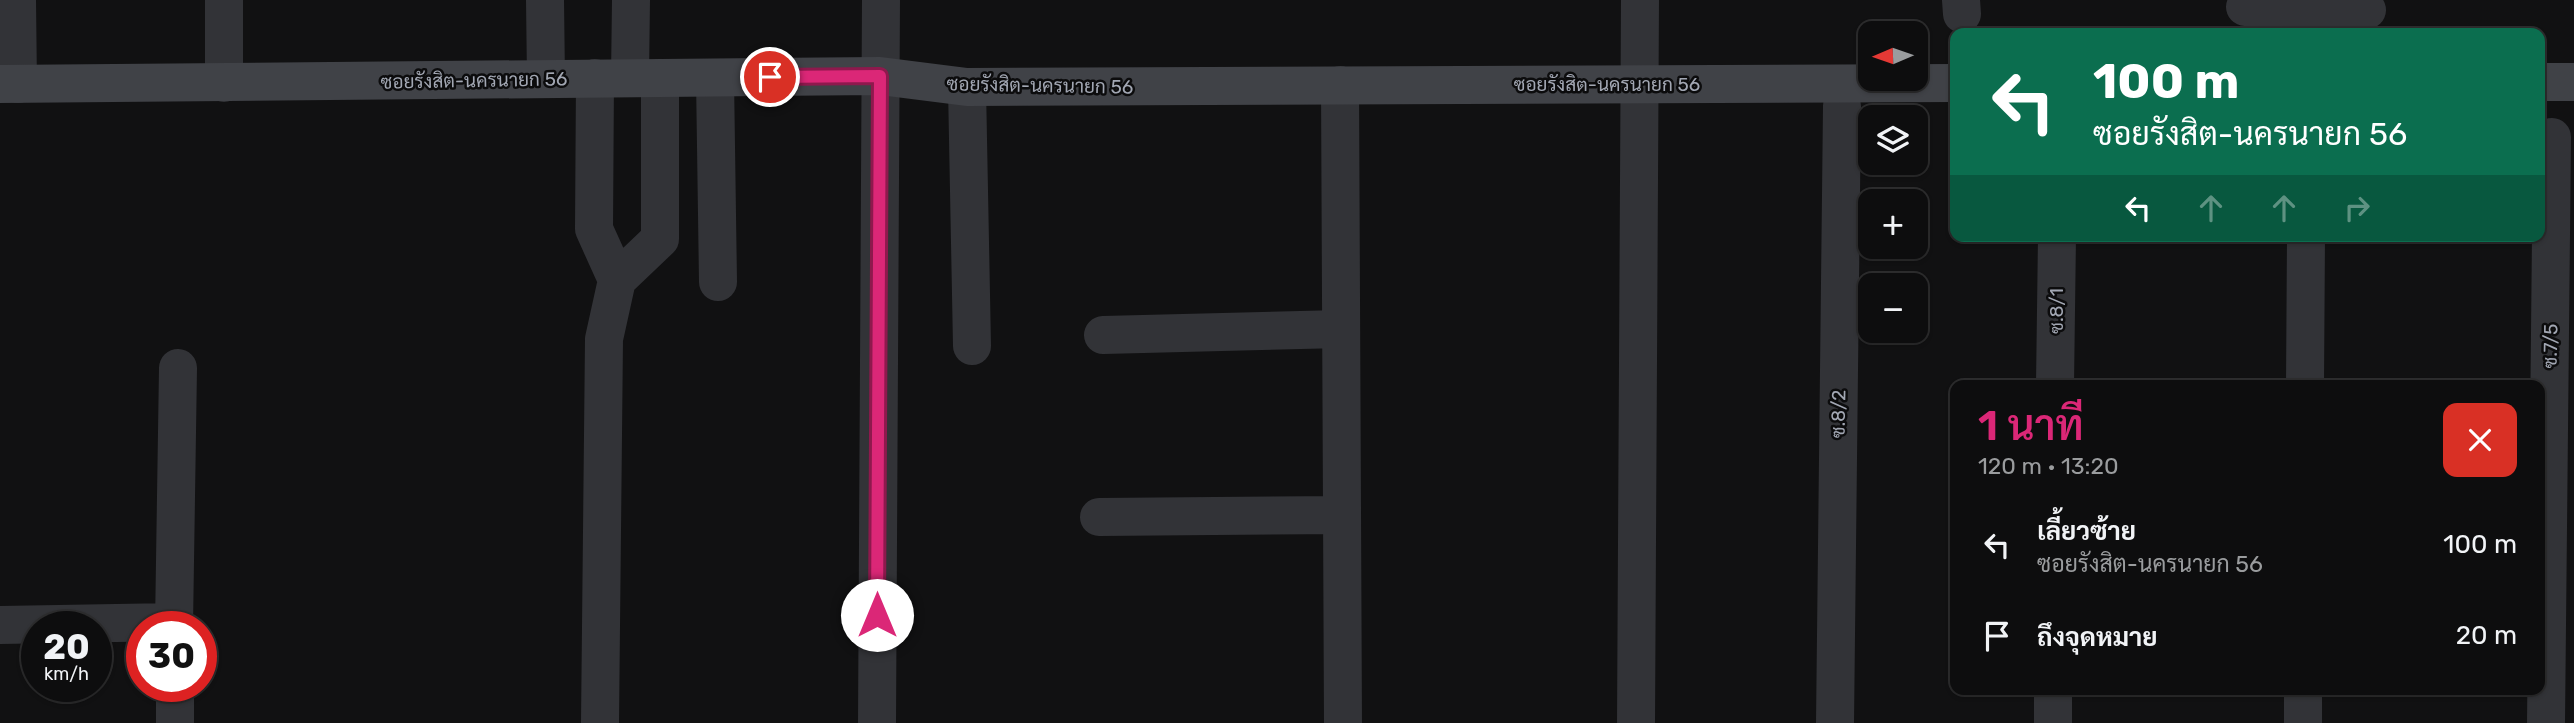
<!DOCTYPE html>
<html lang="th">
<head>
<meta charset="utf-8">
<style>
  :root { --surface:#0d0d0e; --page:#1b1b1c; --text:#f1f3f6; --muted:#9a9c9e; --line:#2d2d2e; --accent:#db2777 }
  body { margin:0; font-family:Rubik,Sarabun,sans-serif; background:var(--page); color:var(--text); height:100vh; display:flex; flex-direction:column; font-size:26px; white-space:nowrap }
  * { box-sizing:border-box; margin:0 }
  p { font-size:23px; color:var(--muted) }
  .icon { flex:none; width:38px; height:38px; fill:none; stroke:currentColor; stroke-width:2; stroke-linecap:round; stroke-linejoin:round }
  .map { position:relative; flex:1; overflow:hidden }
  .panel { position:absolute; left:1950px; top:380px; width:595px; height:315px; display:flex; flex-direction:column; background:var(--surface); border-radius:14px; box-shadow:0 2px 5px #0004,0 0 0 2px var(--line) }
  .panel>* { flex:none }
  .hud { position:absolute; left:1950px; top:28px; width:595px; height:214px; border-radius:14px; box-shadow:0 2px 5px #0004,0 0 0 2px var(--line); background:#0b6e4f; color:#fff; overflow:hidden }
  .needle { width:46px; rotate:268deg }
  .controls { position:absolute; left:1858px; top:21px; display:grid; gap:14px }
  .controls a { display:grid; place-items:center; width:70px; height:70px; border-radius:14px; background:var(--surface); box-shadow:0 2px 5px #0004,0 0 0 2px var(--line); font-size:35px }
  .speed { position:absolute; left:21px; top:611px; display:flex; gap:14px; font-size:35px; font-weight:700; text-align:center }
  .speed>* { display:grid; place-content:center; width:91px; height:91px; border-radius:50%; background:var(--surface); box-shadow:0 2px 5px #0004,0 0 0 2px var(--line); line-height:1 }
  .speed small { font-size:18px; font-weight:400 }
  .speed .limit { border:10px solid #d22; background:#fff; color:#111 }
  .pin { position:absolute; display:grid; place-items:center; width:60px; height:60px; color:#fff; margin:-30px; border:4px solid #fff; border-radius:50%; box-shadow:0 2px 7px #0007 }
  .me { position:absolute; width:77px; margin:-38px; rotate:0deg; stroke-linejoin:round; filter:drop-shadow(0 0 5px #0008) }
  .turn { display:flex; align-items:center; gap:24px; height:147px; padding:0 28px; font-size:32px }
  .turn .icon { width:91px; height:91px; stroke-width:2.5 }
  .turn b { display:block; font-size:49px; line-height:60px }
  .lanes { display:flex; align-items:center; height:66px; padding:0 28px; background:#0003; justify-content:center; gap:35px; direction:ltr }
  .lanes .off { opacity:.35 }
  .round { display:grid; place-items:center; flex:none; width:74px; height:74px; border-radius:14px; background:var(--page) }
  .overview { display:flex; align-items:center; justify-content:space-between; height:119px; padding:0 28px }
  h1 { font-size:42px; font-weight:600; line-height:52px; color:var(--accent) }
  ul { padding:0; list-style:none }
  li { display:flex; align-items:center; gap:21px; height:91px; padding:0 28px }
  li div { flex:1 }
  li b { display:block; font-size:26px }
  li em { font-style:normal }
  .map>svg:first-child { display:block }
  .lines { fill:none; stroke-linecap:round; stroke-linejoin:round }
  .street { stroke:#323337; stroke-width:38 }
  .secondary { stroke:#404247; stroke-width:38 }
  .route-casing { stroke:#8e194d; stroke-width:18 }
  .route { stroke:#db2777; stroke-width:12 }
  .labels { text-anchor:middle; stroke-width:5; stroke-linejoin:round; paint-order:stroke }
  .street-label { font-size:19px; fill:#a2a7b3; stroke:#0c0c0d }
</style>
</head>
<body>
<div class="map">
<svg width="2574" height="723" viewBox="0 0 2574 723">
  <rect width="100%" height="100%" fill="#111112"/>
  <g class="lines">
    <!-- street -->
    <path class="street" d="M17 0 18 84
      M224 0V83
      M545 0 546 79
      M1961 0 1962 14
      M2245 7 2367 10
      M630 77 631 0
      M595 78 594 229 617 280
      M715 78 718 282
      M1340 85 1343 723
      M967 87 972 346
      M1103 335 1341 329
      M2055 385 2057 236
      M2305 385 2306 236
      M1099 517 1342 515
      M0 625 174 622
      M174 626 178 368
      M175 686V723
      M600 723 604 339 617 280 660 239V78
      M877 723 881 0
      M1636 723 1640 0
      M1835 723 1842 106
      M2053 723V690
      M2303 723V690
      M2546 723 2552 137"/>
    <!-- secondary -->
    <path class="secondary" d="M2539 82H2574
      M0 84 880 76 967 87 1955 83"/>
  </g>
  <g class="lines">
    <defs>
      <path id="route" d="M770 77 880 76 877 615"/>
    </defs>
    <!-- route casing -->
    <use href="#route" class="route-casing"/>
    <!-- route -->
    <use href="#route" class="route"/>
  </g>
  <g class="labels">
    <!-- street labels -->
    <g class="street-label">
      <text transform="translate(474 80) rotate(-1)" y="7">ซอยรังสิต-นครนายก 56</text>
      <text x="1607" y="91">ซอยรังสิต-นครนายก 56</text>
      <text transform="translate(1040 85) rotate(1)" y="7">ซอยรังสิต-นครนายก 56</text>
      <text transform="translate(2056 311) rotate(-90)" y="7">ซ.8/1</text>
      <text transform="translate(2550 346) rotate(-89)" y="7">ซ.7/5</text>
      <text transform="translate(1838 414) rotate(-89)" y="7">ซ.8/2</text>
    </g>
  </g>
</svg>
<div class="controls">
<a><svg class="needle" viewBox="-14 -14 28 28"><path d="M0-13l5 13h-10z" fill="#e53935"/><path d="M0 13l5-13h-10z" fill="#9a9c9e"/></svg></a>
<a><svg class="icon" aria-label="layers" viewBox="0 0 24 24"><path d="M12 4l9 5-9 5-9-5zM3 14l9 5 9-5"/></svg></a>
<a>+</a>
<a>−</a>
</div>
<div class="speed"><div>20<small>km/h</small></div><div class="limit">30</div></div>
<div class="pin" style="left:770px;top:77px;background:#d93025"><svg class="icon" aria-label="arrive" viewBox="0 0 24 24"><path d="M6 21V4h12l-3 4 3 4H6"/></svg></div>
<svg class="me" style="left:877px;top:615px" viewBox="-20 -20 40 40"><circle r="19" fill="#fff"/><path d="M0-13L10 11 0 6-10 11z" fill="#db2777"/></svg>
<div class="hud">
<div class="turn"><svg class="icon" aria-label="left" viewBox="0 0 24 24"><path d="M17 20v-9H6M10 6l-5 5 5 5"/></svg><div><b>100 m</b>ซอยรังสิต-นครนายก 56</div></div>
<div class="lanes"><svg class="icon" aria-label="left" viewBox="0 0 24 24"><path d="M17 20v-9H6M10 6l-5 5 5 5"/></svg><svg class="icon off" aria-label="ahead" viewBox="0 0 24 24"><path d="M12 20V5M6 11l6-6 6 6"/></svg><svg class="icon off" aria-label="ahead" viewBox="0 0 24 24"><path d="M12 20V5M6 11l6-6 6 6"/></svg><svg class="icon off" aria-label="right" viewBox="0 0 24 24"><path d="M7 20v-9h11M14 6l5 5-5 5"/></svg></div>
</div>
<section class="panel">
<div class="overview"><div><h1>1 นาที</h1><p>120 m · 13:20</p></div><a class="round" style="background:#d93025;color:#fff"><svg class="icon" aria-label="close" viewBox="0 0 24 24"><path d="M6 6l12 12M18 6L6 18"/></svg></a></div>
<ul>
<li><svg class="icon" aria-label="left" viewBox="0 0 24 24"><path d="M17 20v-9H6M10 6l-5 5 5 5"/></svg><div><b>เลี้ยวซ้าย</b><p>ซอยรังสิต-นครนายก 56</p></div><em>100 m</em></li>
<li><svg class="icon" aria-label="arrive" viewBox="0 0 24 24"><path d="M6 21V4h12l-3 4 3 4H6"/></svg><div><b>ถึงจุดหมาย</b></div><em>20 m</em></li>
</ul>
</section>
</div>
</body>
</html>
